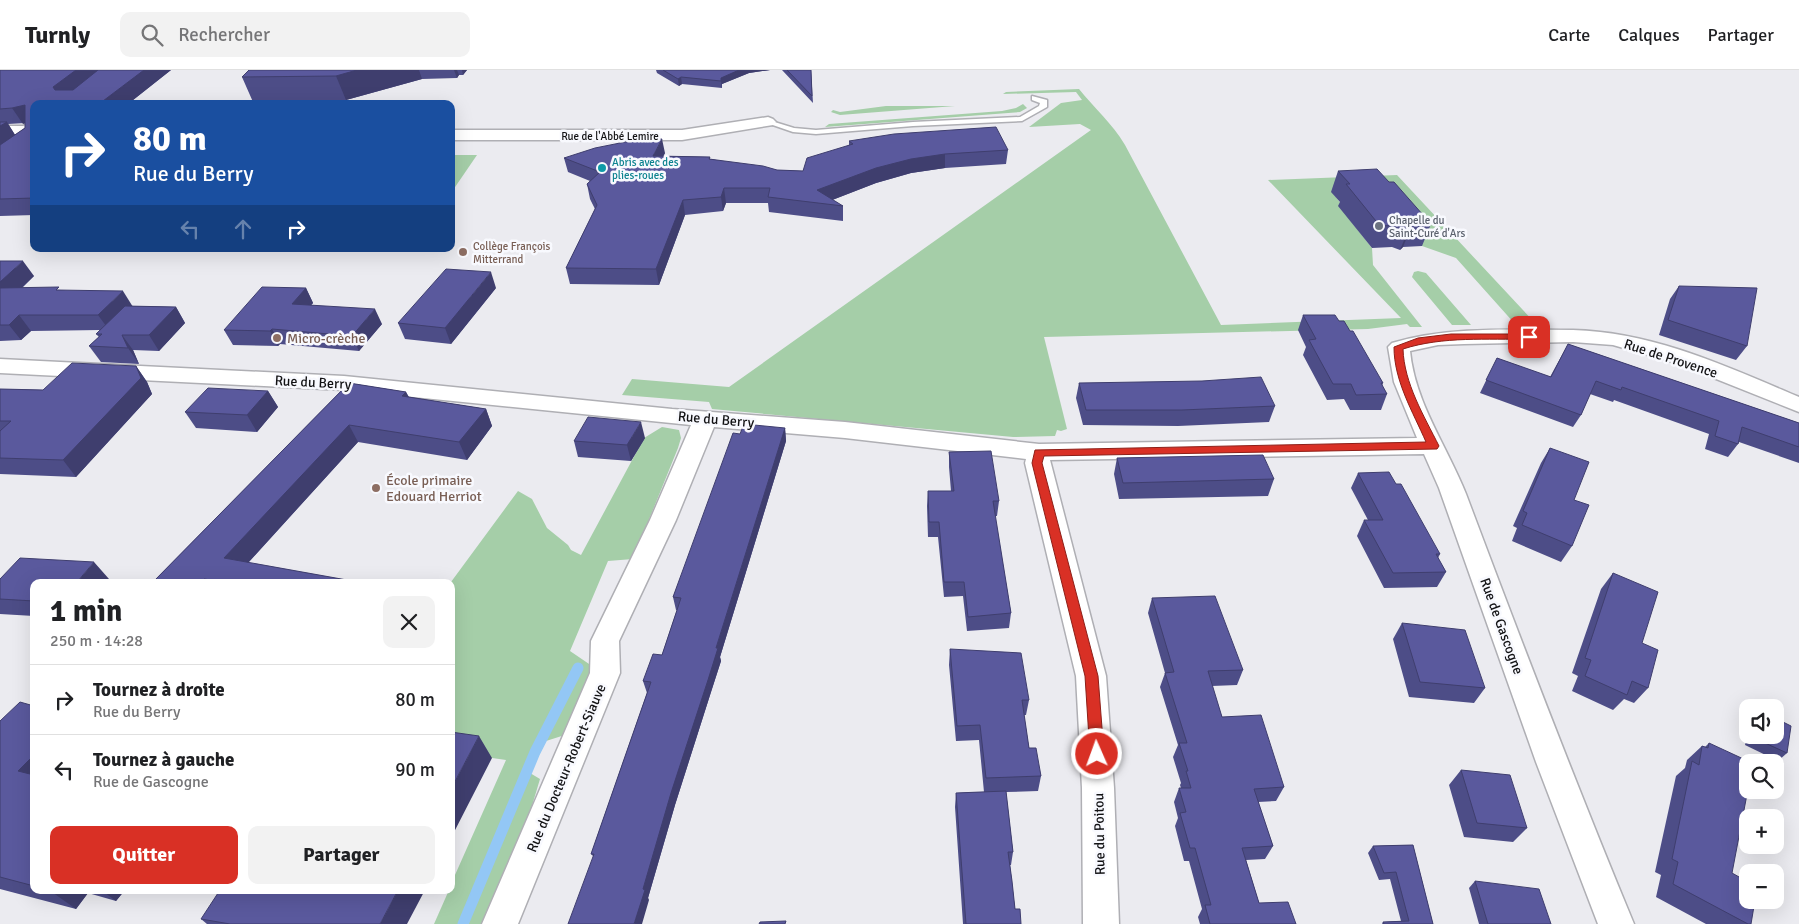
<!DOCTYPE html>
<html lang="fr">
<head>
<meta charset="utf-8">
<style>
  :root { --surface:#fff; --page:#f2f2f2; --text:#202124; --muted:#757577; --line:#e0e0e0; --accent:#d93025 }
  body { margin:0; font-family:Signika,sans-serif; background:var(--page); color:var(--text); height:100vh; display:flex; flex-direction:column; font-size:19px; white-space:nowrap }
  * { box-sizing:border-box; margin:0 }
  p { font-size:16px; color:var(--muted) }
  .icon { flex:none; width:28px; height:28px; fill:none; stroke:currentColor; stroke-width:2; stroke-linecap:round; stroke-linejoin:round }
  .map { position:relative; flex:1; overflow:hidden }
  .panel { position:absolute; left:30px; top:509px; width:425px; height:315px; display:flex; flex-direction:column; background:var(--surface); border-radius:10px; box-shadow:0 5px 20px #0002 }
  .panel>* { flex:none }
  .hud { position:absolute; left:30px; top:30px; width:425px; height:152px; border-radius:10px; box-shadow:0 5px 20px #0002; background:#1a4fa0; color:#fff; overflow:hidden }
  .tools { position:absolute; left:1739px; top:629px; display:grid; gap:10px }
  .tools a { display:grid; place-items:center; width:45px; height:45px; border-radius:10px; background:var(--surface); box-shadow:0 5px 20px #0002; font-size:25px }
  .pin { position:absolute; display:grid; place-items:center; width:42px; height:42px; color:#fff; margin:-21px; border-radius:10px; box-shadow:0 2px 8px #0006 }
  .me { position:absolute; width:55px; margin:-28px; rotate:358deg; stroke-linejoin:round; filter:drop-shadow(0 0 4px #0008) }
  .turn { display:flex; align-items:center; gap:18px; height:105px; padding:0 20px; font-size:22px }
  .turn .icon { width:65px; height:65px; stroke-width:2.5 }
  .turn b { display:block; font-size:35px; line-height:42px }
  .lanes { display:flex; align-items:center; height:48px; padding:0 20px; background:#0003; justify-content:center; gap:25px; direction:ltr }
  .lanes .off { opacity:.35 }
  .round { display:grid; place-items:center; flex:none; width:52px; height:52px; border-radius:10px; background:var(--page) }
  .summary { display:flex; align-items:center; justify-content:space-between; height:85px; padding:0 20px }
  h1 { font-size:30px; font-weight:700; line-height:38px }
  .button { display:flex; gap:10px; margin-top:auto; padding:10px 20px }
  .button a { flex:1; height:58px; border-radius:10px; background:var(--accent); color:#fff; font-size:20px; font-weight:700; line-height:58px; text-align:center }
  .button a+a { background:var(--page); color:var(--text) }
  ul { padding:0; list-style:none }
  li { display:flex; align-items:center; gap:15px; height:70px; padding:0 20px; border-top:1px solid var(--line) }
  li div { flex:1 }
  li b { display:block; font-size:19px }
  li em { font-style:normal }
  header { display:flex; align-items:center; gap:30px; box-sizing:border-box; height:70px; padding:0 25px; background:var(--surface); border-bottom:1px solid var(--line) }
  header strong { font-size:24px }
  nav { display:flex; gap:28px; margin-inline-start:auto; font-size:18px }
  .search { width:350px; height:45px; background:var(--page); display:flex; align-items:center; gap:12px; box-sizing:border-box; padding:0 18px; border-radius:10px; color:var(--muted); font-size:19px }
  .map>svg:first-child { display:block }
  .green { fill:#a5cea8 }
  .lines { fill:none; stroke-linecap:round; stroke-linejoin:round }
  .stream { stroke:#93c7f5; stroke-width:11 }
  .lane-casing { stroke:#afafb4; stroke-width:3 }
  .street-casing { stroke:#afafb4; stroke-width:3 }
  .lane { fill:#fff; fill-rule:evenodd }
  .street { fill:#fff; fill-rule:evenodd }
  .wall { fill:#4d4d87; fill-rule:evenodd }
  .shaded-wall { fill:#3f3e6e }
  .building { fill:#5a599d; stroke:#3f3e6e }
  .route { fill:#d93025; stroke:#8d1f18 }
  .culture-dot { fill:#0f9aa8; stroke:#f8f9fe; stroke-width:2 }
  .worship-dot { fill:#6b7280; stroke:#f8f9fe; stroke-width:2 }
  .education-dot { fill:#8d6e63; stroke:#f8f9fe; stroke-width:2 }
  .labels { text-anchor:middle; stroke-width:5; stroke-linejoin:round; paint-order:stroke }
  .far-street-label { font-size:11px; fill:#121214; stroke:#f8f9fe }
  .far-culture-label { font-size:11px; fill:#0d838f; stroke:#f8f9fe; text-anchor:start }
  .far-worship-label { font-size:11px; fill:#5b616d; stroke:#f8f9fe; text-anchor:start }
  .far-education-label { font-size:11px; fill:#785e54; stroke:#f8f9fe; text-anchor:start }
  .education-label { font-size:14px; fill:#785e54; stroke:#f8f9fe; text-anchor:start }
  .street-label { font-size:14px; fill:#121214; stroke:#f8f9fe }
</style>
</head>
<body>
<header>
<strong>Turnly</strong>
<div class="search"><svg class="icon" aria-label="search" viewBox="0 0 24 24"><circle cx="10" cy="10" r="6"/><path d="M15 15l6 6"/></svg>Rechercher</div>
<nav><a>Carte</a><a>Calques</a><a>Partager</a></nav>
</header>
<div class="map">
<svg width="1799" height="854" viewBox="0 0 1799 854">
  <rect width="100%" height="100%" fill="#ebebf0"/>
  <!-- green -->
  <path class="green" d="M1079 19C1095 39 1112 53 1125 75L1221 255 1401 248 1268 110 1397 105 1536 254H1515L1456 188 1422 176 1332 122 1342 135 1339 136 1372 178 1373 195 1422 257H1410L1407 254 1368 259 1044 267 1067 359 1061 361 1057 360 1055 366 1013 367 712 339 709 332 622 325 632 309 729 317 1091 60 1080 54 1029 57 1061 33 1082 30 1076 22 1003 24 1006 22Z
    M1023 34 1027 38 1020 42 825 57 829 54 1002 41 1016 38Z
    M886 36H955L840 45 831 42 833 40 840 42Z
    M451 85H477L451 123Z
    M1418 201 1426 203 1471 255H1452L1412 207 1414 202Z
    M662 357 679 360 681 368 678 378 633 489 608 491 570 581 592 596 590 613 568 664 546 671 530 703 540 709 516 789 490 854H434L449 820H451V814L506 690 451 682V512L518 421 532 429 547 458 568 475 571 480 581 485 644 368Z"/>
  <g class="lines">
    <!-- stream -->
    <path class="stream" d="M463 854 535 682 578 598"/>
    <defs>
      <path id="lane" d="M1032 26 1047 30V37L1022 51 913 56 816 64 793 62 764 52 768 50 794 58 816 60 913 52 1020 47 1039 36 1040 33 1032 30Z"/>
      <path id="street" d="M768 47 773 49 776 52 773 55 682 70H451V60H682Z
        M34 52V63L31 64 0 66V56H23Z
        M1573 260C1653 262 1726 296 1799 327V342L1676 293 1613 275 1573 272 1464 274 1438 275 1410 281C1415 333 1447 376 1466 424 1520 568 1575 712 1634 854H1598L1536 692 1439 418 1424 384 1050 390 1106 606 1114 718 1119 854H1083L1082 718 1076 606 1025 393 1026 389 845 368 714 357 676 450 619 571 620 603 518 854H482L590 603 591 571 650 450 691 355 344 320 0 303V289L344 306 672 339 845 352 1039 374 1417 368 1394 312 1388 277 1392 273C1450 256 1512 260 1573 260Z"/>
    </defs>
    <!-- lane casing -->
    <use href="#lane" class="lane-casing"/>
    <!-- street casing -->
    <use href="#street" class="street-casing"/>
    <!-- lane -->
    <use href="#lane" class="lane"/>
    <!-- street -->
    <use href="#street" class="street"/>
  </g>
  <!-- wall -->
  <path class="wall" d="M0 0H171L128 34H34V145L0 146ZM25 53V58L15 65 8 54Z
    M249 0H467L463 5H459L457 8 422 9 346 30 253 32 242 7Z
    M656 0H770L749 3 722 14V18L682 14 679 16 657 3Z
    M782 0H811L813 33Z
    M849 71 1008 80 1006 94 945 98 911 103 876 113 832 130 843 136V151L769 142 768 133H726L723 141 685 145 659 215 570 214 566 198 595 139 590 129 587 114 590 111 568 102 564 88 665 83 663 86 710 87V89L777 100 803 101 849 75Z
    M1338 101 1389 112 1431 154 1422 176 1403 177 1400 180 1392 177 1372 178 1338 136 1340 132 1331 122Z
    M0 191 34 206 22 218 61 220 133 236 176 237 185 253 159 281 133 280 139 294 101 292 89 276 99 267 96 264 100 260 31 261 21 270 0 271Z
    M1679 216 1747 276 1736 290 1659 265 1670 229Z
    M306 218 313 233 311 235 382 254 359 281 280 274 278 276 233 275 224 260Z
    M496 218 451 274 405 269 398 253Z
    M1303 245 1339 251 1383 313 1382 316 1387 324 1381 340H1350L1344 329 1327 330 1303 285 1306 277 1298 260Z
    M1568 274 1799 353V393L1739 372 1738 374 1728 387 1705 379 1709 364 1614 330 1613 332 1590 324 1581 345 1573 357 1480 323 1497 288 1550 307Z
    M136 296 147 312 152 324 76 407 0 404V319L43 320Z
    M349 313 406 322 409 327 486 339 492 356 467 390 358 372 248 493 358 512H153Z
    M1079 313 1275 336 1269 352 1178 356 1083 355 1076 328Z
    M268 321 278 337 257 362 196 358 185 342Z
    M785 358 786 371 720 587 721 591 711 622 675 735 648 828 649 830 593 786 591 784 647 623 643 611 662 585 677 540H676L673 527 740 364Z
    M645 368 631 391 578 387 574 371Z
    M1550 378 1574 430 1572 476 1561 492 1512 471 1517 458 1513 456 1541 393Z
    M949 382 999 431 997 446H995L1011 543 1009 558 967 561 963 526 944 527 938 467H928L927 436 928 421H951L949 397Z
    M1117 388 1274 409 1268 426 1119 429 1114 404Z
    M1358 403 1440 484 1438 488 1446 502 1437 517 1384 518 1357 466 1364 450H1368L1351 418Z
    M1613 503 1642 573 1648 618 1634 633 1624 629 1613 640 1572 621 1578 606 1572 603 1601 519Z
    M0 509H109L106 512H34V546L0 544Z
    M1152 528 1243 600 1237 615 1212 616 1222 647 1284 717 1276 731 1258 732 1273 776 1265 789 1246 790 1259 833 1296 854H1200L1198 847 1202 839 1189 791H1184L1175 756 1178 748 1174 732 1179 718H1181L1180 715 1181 713 1173 687 1178 675 1160 617 1165 603 1148 543Z
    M1402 553 1485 618 1474 633 1409 627 1393 569Z
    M950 579 1029 630 1026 645H1024L1029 678 1041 706 1038 721 1006 722 1013 782 1011 795H1010L1015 839 1021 854H963L955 737 956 723 984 722 979 670 956 671 949 595Z
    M34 636V820H125L116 831 88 823 76 839 0 819V651Z
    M1748 663V665H1775L1787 683 1778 691 1745 675Z
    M1709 673 1732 803 1751 854H1706L1656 827 1661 805 1655 802 1676 706 1685 698 1687 690 1702 676 1705 677Z
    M1461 700 1527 758 1513 772 1464 767 1449 715Z
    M1413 775 1433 854H1382L1383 852 1401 851 1390 809 1379 810 1368 783 1373 776Z
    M1475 811 1551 854H1479L1469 818Z
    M201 849 407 854H207Z"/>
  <!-- shaded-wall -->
  <path class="shaded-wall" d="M76 0H104L63 33 55 20 53 17Z
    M144 0H171L128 34H99Z
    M357 0H419L422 9 346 30 336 6Z
    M454 0H457L459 5 457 8Z
    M462 0H467L463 5Z
    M739 0H770L749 3 722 14V18L721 11V8Z
    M681 7 682 14 679 16 678 9Z
    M25 35 34 51 23 54 12 38Z
    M7 52 17 68 0 80V56Z
    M662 69 665 83 656 101 653 86Z
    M945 84V98L911 103 876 113 822 134 817 120 876 98 911 89Z
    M724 118 726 133 723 141 721 127Z
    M683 130 685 145 659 215 656 199Z
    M1412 155 1403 177 1400 180 1409 158Z
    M23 191 34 206 4 234 0 228V212Z
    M491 202 496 218 451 274 445 258Z
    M306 218 313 233 299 249 292 234Z
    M123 221 133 237 109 260 98 245Z
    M176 237 185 253 159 281 149 265Z
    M375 239 382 254 359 281 352 266Z
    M19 245 31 261 21 270 9 255Z
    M272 259 280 274 278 276 270 261Z
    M122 265 133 280 139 294 128 278Z
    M136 296 147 312 152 324 76 407 63 390Z
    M268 321 278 337 257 362 247 345Z
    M406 322 414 339 402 326Z
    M486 339 492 356 467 390 459 372Z
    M641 352 645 368 631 391 627 375Z
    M349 355 358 372 236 506 224 488Z
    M785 358 786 371 720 587 721 591 711 622 675 735 648 828 649 830 642 854H634L643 819 671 723Z
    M94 492 109 509 106 512H77Z
    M204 509 207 512H201Z
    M479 666 492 688 451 768V719Z
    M34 685V713L18 701Z
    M49 820H84L88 823 76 839Z
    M101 820H125L116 831Z
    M398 820H425L407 854H380Z"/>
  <!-- building -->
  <path class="building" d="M0 0H76L53 17 55 20H73L98 0H144L99 34H34V128L0 129V75L25 58V35L12 38 0 39Z
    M249 0H357L336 6 242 7Z
    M663 0H739L721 8V11L681 7 678 9Z
    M787 0H811L812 26Z
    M0 52H7L0 56Z
    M996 57 1008 80 945 84 911 89 876 98 817 120 843 136 768 127 770 118H724L721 127 683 130 656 199 566 198 597 135 587 114 600 102 564 88 595 78 625 72 662 69 653 86 710 87 709 89 763 96 777 100 803 101 807 88 853 74 849 71 894 64Z
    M1377 99 1389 112H1394L1431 154 1412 155 1409 158 1401 155 1380 156 1346 114H1350L1338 101Z
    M0 191H23L0 212Z
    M446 199 491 202 445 258 398 253Z
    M1679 216 1757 218 1747 276 1668 250Z
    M59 217 56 220 123 221 98 245H19L9 255H0V218Z
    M262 217 306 218 292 234 375 239 352 266 272 259 270 261 224 260Z
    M125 236 176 237 149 265H122L128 278 89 276 102 264H96Z
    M1303 245H1335L1339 251H1344L1350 261H1353L1383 313H1381L1387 324 1356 325 1351 314H1333L1309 270 1316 269Z
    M1568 274 1799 353V377L1742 357 1738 374 1715 366 1719 351 1622 317 1621 320 1596 311 1581 345 1486 310 1497 288 1551 307Z
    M72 293 136 296 141 308 63 390 0 388V361L11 351H0V319L43 320Z
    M1261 307 1275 336 1182 340H1086L1079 313 1202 311Z
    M349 313 406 322 402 326 486 339 459 372 349 355 224 488 358 512H225L204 509 201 512H153Z
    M208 318 268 321 247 345 185 342Z
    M588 347 641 352 627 375 574 371Z
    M744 354 785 358 716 578H718L708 610 671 723 643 819 645 820 634 854H568L594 784H591L651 612 643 611 653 584 662 585 681 528 673 527 733 363 740 364Z
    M1550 378 1589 392 1574 430 1589 435 1572 476 1522 455 1527 443 1523 441Z
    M991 381 999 431H993L1011 543 968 547 964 512H944L939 452H929L928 421H954L949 382Z
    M1263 385 1274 409 1123 413 1117 388Z
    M1389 402 1396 414H1401L1440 484H1436L1446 502 1393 503 1364 450H1383L1358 403Z
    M20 488 94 492 77 512H34V531L0 529V509Z
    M1613 503 1658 522 1642 573 1658 580 1648 618 1632 611 1627 625 1585 606 1591 590 1585 588Z
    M1215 526 1243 600 1208 601 1222 647 1261 645 1284 717 1254 719 1273 776 1242 778 1259 833 1288 832 1296 854H1210L1205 835H1211L1195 778H1190L1180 743 1186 742 1179 718H1191L1186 701H1188L1179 673H1187L1165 603 1174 602 1152 528Z
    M1402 553 1465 560 1485 618 1420 612Z
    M950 579 1021 583 1029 630H1022L1029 678H1036L1041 706 986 708 980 655 957 656Z
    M20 632 34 636V685L18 701 34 705V816L0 807V651Z
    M1775 648 1791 656 1787 683 1754 668V665H1775Z
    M451 662 479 666 451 719Z
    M1709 673 1750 692H1748V719L1732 803 1748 812V830H1755L1751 854H1748L1673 814 1678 792 1672 789 1692 691 1699 695 1702 676 1708 678Z
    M1461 700 1510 705 1527 758 1477 753Z
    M1006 721 1013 782H1008L1012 811 1015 839H1020L1021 854H966L956 723Z
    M1413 775 1433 854H1384L1383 852 1409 851 1396 802 1384 803 1373 776Z
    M1475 811 1539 819 1551 854H1488Z
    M220 820H398L380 854H230L201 849Z
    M786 851 785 854H759L760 852Z"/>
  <!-- route -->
  <path class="route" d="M1451 264H1529L1534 267 1529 269C1488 270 1443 266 1403 279 1404 313 1424 346 1439 376L1437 379 1044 386 1042 393 1098 606 1104 684 1102 688 1097 690 1092 688 1090 684 1085 606 1032 393 1035 380 1426 372C1413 342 1394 311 1394 277L1418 268Z"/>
  <!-- markers -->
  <circle class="culture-dot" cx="602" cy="98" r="5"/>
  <circle class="worship-dot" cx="1379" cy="156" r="5"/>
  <g class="education-dot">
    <circle cx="463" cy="182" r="5"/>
    <circle cx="277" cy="268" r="5"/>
    <circle cx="376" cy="418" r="5"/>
  </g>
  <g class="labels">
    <!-- far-street labels -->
    <g class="far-street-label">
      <text x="610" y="70">Rue de l'Abbé Lemire</text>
    </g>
    <!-- far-culture labels -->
    <g class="far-culture-label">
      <text x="612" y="96">Abris avec des<tspan x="612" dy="13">plies-roues</tspan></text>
    </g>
    <!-- far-worship labels -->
    <g class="far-worship-label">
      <text x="1389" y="154">Chapelle du<tspan x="1389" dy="13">Saint-Curé d'Ars</tspan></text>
    </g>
    <!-- far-education labels -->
    <g class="far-education-label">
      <text x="473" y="180">Collège François<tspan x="473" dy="13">Mitterrand</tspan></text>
    </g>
    <!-- education labels -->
    <g class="education-label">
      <text x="287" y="273">Micro-crèche</text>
      <text x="386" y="415">École primaire<tspan x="386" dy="16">Edouard Herriot</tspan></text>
    </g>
    <!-- street labels -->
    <g class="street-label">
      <text transform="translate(1671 288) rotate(18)" y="5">Rue de Provence</text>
      <text transform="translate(313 312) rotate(3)" y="5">Rue du Berry</text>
      <text transform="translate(716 349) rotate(5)" y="5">Rue du Berry</text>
      <text transform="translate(1502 556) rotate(70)" y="5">Rue de Gascogne</text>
      <text transform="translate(566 698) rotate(-67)" y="5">Rue du Docteur-Robert-Siauve</text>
      <text transform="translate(1099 764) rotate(-91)" y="5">Rue du Poitou</text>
    </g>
  </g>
</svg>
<div class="tools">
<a><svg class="icon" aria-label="sound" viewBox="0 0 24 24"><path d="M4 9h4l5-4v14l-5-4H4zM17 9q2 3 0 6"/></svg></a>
<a><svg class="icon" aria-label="search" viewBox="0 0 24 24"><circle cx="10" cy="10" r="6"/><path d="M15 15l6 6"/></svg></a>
<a>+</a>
<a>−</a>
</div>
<div class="pin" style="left:1529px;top:267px;background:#d93025"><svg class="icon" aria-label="arrive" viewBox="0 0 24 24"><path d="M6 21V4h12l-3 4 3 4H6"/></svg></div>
<svg class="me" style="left:1097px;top:684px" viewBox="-20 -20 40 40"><circle r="17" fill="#d93025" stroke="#fff" stroke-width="3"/><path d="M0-11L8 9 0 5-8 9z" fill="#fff"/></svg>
<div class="hud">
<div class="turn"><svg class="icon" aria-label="right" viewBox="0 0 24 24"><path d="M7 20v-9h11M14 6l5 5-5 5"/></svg><div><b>80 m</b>Rue du Berry</div></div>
<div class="lanes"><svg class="icon off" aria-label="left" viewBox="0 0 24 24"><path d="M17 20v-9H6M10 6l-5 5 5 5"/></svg><svg class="icon off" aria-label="ahead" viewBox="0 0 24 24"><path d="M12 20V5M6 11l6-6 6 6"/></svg><svg class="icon" aria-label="right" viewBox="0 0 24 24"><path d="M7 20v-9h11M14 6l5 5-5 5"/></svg></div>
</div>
<section class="panel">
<div class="summary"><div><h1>1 min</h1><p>250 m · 14:28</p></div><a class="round"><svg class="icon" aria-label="close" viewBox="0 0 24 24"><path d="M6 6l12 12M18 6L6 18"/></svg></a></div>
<ul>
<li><svg class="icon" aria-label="right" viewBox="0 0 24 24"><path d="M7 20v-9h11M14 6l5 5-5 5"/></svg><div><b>Tournez à droite</b><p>Rue du Berry</p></div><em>80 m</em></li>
<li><svg class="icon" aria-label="left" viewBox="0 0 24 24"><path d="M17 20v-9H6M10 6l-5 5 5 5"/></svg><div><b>Tournez à gauche</b><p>Rue de Gascogne</p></div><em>90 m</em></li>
</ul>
<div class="button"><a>Quitter</a><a>Partager</a></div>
</section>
</div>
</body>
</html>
